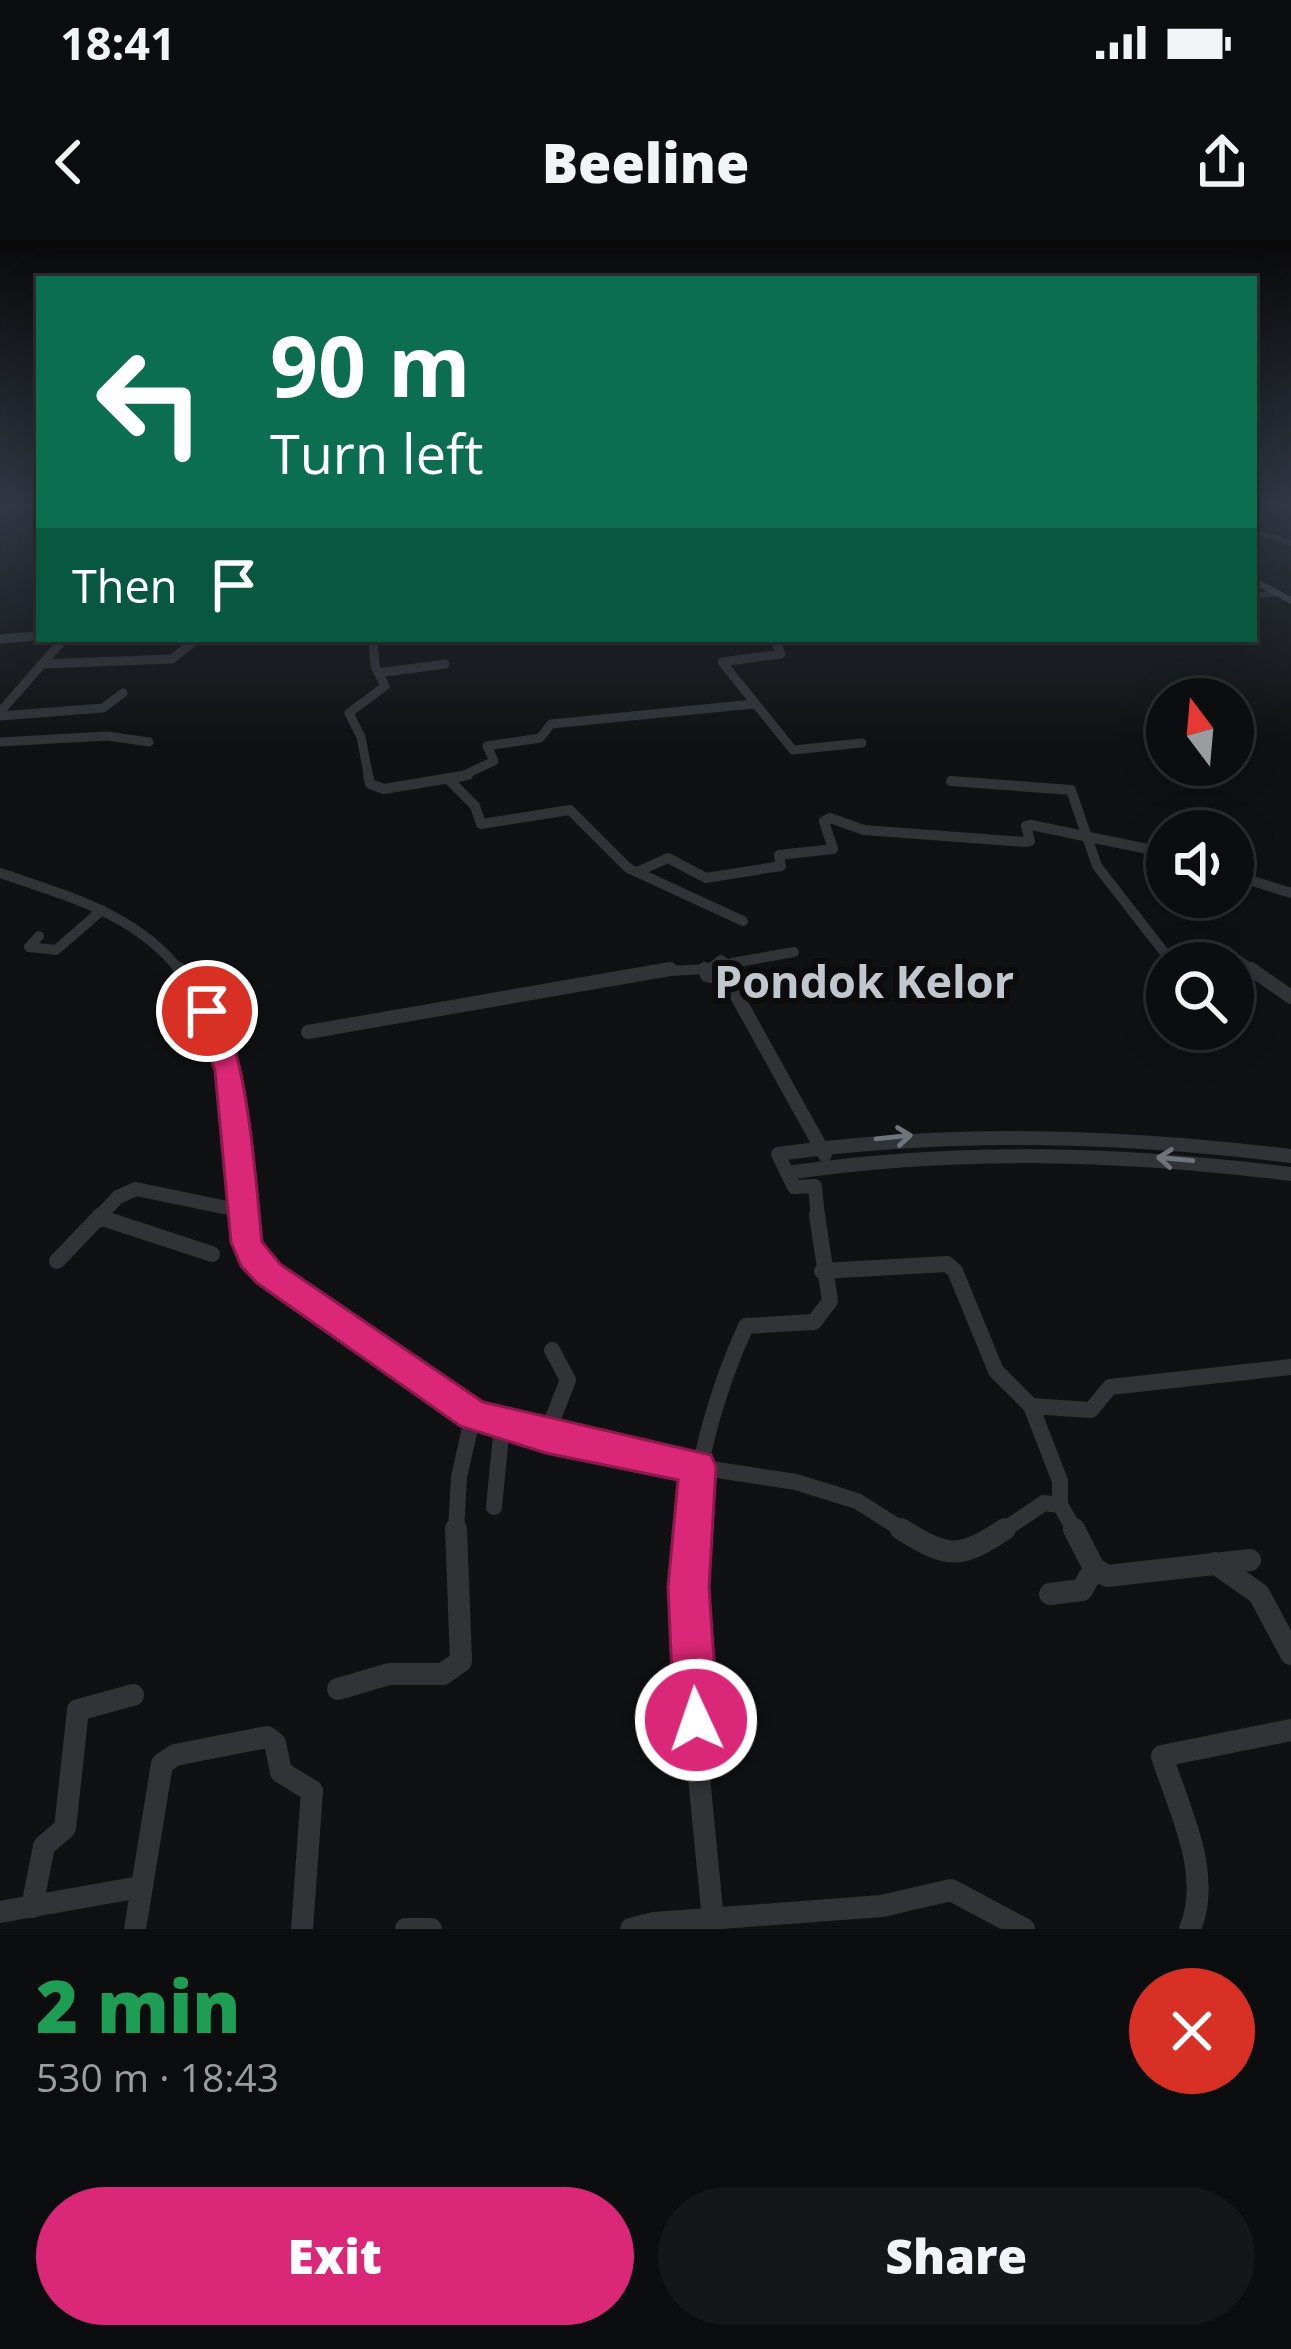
<!DOCTYPE html>
<html lang="en">
<head>
<meta charset="utf-8">
<style>
  :root { --surface:#0c0d0e; --page:#151617; --text:#f1f3f6; --muted:#9a9c9e; --line:#2c2d2e; --accent:#db2777 }
  body { margin:0; font-family:"Open Sans",sans-serif; background:var(--page); color:var(--text); height:100vh; display:flex; flex-direction:column; font-size:45px; white-space:nowrap }
  * { box-sizing:border-box; margin:0 }
  p { font-size:39px; color:var(--muted) }
  .icon { flex:none; width:66px; height:66px; fill:none; stroke:currentColor; stroke-width:2; stroke-linecap:round; stroke-linejoin:round }
  .map { position:relative; height:1689px; overflow:hidden }
  .side { display:flex; flex-direction:column; background:var(--surface); flex:1 }
  .side>* { flex:none }
  .hud { position:absolute; left:36px; top:36px; width:1221px; height:366px; border-radius:0px; box-shadow:0 6px 30px #0003,0 0 0 3px var(--line); background:#0b6e4f; color:#fff; overflow:hidden }
  .needle { width:78px; rotate:344deg }
  .fabs { position:absolute; left:1146px; top:438px; display:grid; gap:24px }
  .fabs a { display:grid; place-items:center; width:108px; height:108px; border-radius:50%; background:var(--surface); box-shadow:0 6px 30px #0003,0 0 0 3px var(--line); font-size:60px }
  .pin { position:absolute; display:grid; place-items:center; width:102px; height:102px; color:#fff; margin:-51px; border:6px solid #fff; border-radius:50%; box-shadow:0 3px 12px #0007 }
  .me { position:absolute; width:132px; margin:-66px; rotate:357deg; stroke-linejoin:round; filter:drop-shadow(0 0 9px #0008) }
  .turn { display:flex; align-items:center; gap:42px; height:252px; padding:0 36px; font-size:54px }
  .turn .icon { width:156px; height:156px; stroke-width:2.5 }
  .turn b { display:block; font-size:84px; line-height:102px }
  .then { display:flex; align-items:center; height:114px; padding:0 36px; background:#0003; gap:24px; font-size:45px }
  .round { display:grid; place-items:center; flex:none; width:126px; height:126px; border-radius:63px; background:var(--page) }
  .summary { display:flex; align-items:center; justify-content:space-between; height:204px; padding:0 36px }
  h1 { font-size:72px; font-weight:800; line-height:90px; color:#1e9e55 }
  .cta { display:flex; gap:24px; margin-top:auto; padding:24px 36px }
  .cta a { flex:1; height:138px; border-radius:72px; background:var(--accent); color:#fff; font-size:48px; font-weight:800; line-height:138px; text-align:center }
  .cta a+a { background:var(--page); color:var(--text) }
  .status { display:flex; justify-content:space-between; align-items:center; height:84px; padding:0 60px; background:var(--surface); direction:ltr }
  .status svg { height:33px; fill:currentColor }
  header { display:flex; justify-content:space-between; align-items:center; height:156px; padding:0 36px; background:var(--surface); font-size:54px; font-weight:800 }
  .map>svg:first-child { display:block }
  .lines { fill:none; stroke-linecap:round; stroke-linejoin:round }
  .river { fill:#273136; fill-rule:evenodd }
  .street-far5 { stroke:#313337; stroke-width:6 }
  .street-far4 { stroke:#313337; stroke-width:9 }
  .street-far3 { stroke:#313337; stroke-width:10 }
  .street-far2 { stroke:#313337; stroke-width:14 }
  .street-far1 { stroke:#313337; stroke-width:16 }
  .street { stroke:#313337; stroke-width:22 }
  .secondary { fill:#3f4247; fill-rule:evenodd }
  .oneway { stroke:#6f737b }
  .route { fill:#db2777; stroke:#8e194d; stroke-width:3 }
  .labels { text-anchor:middle; stroke-width:12; stroke-linejoin:round; paint-order:stroke }
  .quarter-label { font-size:45px; font-weight:bold; fill:#c2c7cf; stroke:#0c0c0d }
</style>
</head>
<body>
<div class="status"><b>18:41</b><svg viewBox="0 0 49 12"><path d="M0 12V9h3v3zM5 12V6h3v6zM10 12V3h3v9zM15 12V0h3v12zM26 1h20v11H26zM47 4h2v5h-2z"/></svg></div>
<header><svg class="icon" aria-label="back" viewBox="0 0 24 24"><path d="M15 5l-7 7 7 7"/></svg>Beeline<svg class="icon" aria-label="share" viewBox="0 0 24 24"><path d="M12 15V3M7 8l5-5 5 5M5 13v7h14v-7"/></svg></header>
<div class="map">
<svg width="1291" height="1689" viewBox="0 0 1291 1689">
  <rect width="100%" height="100%" fill="#101112"/>
  <g class="lines">
    <!-- river -->
    <path class="river" d="M1254 289 1291 300V306L1254 295Z"/>
    <!-- street-far5 -->
    <path class="street-far5" d="M1254 356 1278 353"/>
    <!-- street-far4 -->
    <path class="street-far4" d="M0 399 39 396
      M792 399 776 403 781 414 722 422 793 510 862 503
      M42 424 172 419 197 399
      M378 433 445 424
      M0 472 64 399
      M0 476 103 468 123 453
      M0 502 107 496 149 502
      M369 538 361 497 349 473 385 446 375 426 373 399
      M458 538 494 521 487 506 540 498 551 484 754 464"/>
    <!-- street-far3 -->
    <path class="street-far3" d="M368 535 370 544 384 549 468 535
      M450 541 475 566 481 584 570 570 628 628 743 681
      M951 541 1071 550 1097 626 1164 712 1188 719 1238 720 1255 732
      M637 632 668 618 706 638 781 626 779 615 833 609 824 581 830 578 864 590 1025 602 1030 601 1026 586 1031 585 1167 613
      M0 633C67 656 137 674 181 732
      M1233 635 1291 653
      M39 696 29 707 56 710 102 670
      M732 723 794 712
      M653 732 705 729
      M706 732 721 720 737 732"/>
    <!-- street-far2 -->
    <path class="street-far2" d="M179 729C234 801 236 892 243 978
      M705 729 707 735 728 740 738 729
      M1251 729 1291 757
      M728 740 825 915
      M308 792 670 729
      M787 933C957 908 1121 913 1291 934
      M98 978 118 957 136 949 242 971
      M818 978 815 946 794 947 778 914C951 890 1118 895 1291 916"/>
    <!-- street-far1 -->
    <path class="street-far1" d="M243 975 253 1018 445 1161 502 1185 698 1227 796 1242 857 1261 906 1292
      M99 977 212 1014
      M57 1021 101 975
      M822 1031 947 1024 955 1031 996 1131 1031 1166 1091 1170 1110 1147 1291 1127
      M1031 1166 1060 1241V1265
      M546 1196 568 1140 552 1110
      M494 1267 502 1185
      M456 1292 459 1237 473 1175
      M690 1292C699 1217 715 1154 746 1086L814 1082 830 1061 817 975
      M1001 1292 1044 1263 1060 1265 1076 1292"/>
    <!-- street -->
    <path class="street" d="M691 1289V1456L713 1680
      M901 1289C947 1318 959 1320 1005 1289
      M1074 1289 1094 1328 1107 1336 1250 1320
      M1215 1323 1259 1354 1291 1414
      M1050 1354 1082 1350 1089 1337 1099 1332
      M338 1449 389 1434H443L461 1421 456 1289
      M32 1667 44 1606 65 1588 78 1470 133 1455
      M0 1672 140 1647
      M135 1689 162 1524 175 1515 267 1497 275 1503 281 1532 312 1551 302 1689
      M406 1689H431
      M631 1689 654 1683 882 1666 951 1650 1024 1689
      M1190 1689C1213 1634 1179 1570 1162 1516L1291 1490"/>
    <!-- secondary -->
    <path class="secondary" d="M1254 337 1291 357V364L1254 344Z"/>
  </g>
  <!-- one-way arrows -->
  <defs><path id="oneway-shaft" d="M-6 0H5M1.5-3L5.5 0L1.5 3" fill="none" stroke-width="1.6" stroke-linecap="round" stroke-linejoin="round" transform="scale(3)"/></defs>
  <g class="oneway">
    <use href="#oneway-shaft" transform="translate(894 897) rotate(-6)"/>
    <use href="#oneway-shaft" transform="translate(1175 919) rotate(-175)"/>
  </g>
  <!-- sky -->
  <linearGradient id="sky" x2="0" y2="1"><stop stop-color="#09090a"/><stop offset="0.53" stop-color="#313844"/><stop offset="1" stop-color="#313844" stop-opacity="0"/></linearGradient>
  <rect width="1291" height="502" fill="url(#sky)"/>
  <!-- route -->
  <path class="route" d="M207 763C247 774 257 962 262 1002L280 1024 483 1162 711 1215 716 1227 709 1347 718 1480 711 1496 696 1502 680 1496 674 1480 668 1347 678 1240 546 1213 460 1186 257 1043 241 1026 231 1002 215 831 194 771Z"/>
  <g class="labels">
    <!-- quarter labels -->
    <g class="quarter-label">
      <text x="864" y="758">Pondok Kelor</text>
    </g>
  </g>
</svg>
<div class="fabs">
<a><svg class="needle" viewBox="-14 -14 28 28"><path d="M0-13l5 13h-10z" fill="#e53935"/><path d="M0 13l5-13h-10z" fill="#9a9c9e"/></svg></a>
<a><svg class="icon" aria-label="sound" viewBox="0 0 24 24"><path d="M4 9h4l5-4v14l-5-4H4zM17 9q2 3 0 6"/></svg></a>
<a><svg class="icon" aria-label="search" viewBox="0 0 24 24"><circle cx="10" cy="10" r="6"/><path d="M15 15l6 6"/></svg></a>
</div>
<div class="pin" style="left:207px;top:771px;background:#d93025"><svg class="icon" aria-label="arrive" viewBox="0 0 24 24"><path d="M6 21V4h12l-3 4 3 4H6"/></svg></div>
<svg class="me" style="left:696px;top:1480px" viewBox="-20 -20 40 40"><circle r="17" fill="#db2777" stroke="#fff" stroke-width="3"/><path d="M0-11L8 9 0 5-8 9z" fill="#fff"/></svg>
<div class="hud">
<div class="turn"><svg class="icon" aria-label="left" viewBox="0 0 24 24"><path d="M17 20v-9H6M10 6l-5 5 5 5"/></svg><div><b>90 m</b>Turn left</div></div>
<div class="then">Then<svg class="icon" aria-label="arrive" viewBox="0 0 24 24"><path d="M6 21V4h12l-3 4 3 4H6"/></svg></div>
</div>
</div>
<section class="side">
<div class="summary"><div><h1>2 min</h1><p>530 m · 18:43</p></div><a class="round" style="background:#d93025;color:#fff"><svg class="icon" aria-label="close" viewBox="0 0 24 24"><path d="M6 6l12 12M18 6L6 18"/></svg></a></div>
<div class="cta"><a>Exit</a><a>Share</a></div>
</section>
</body>
</html>
